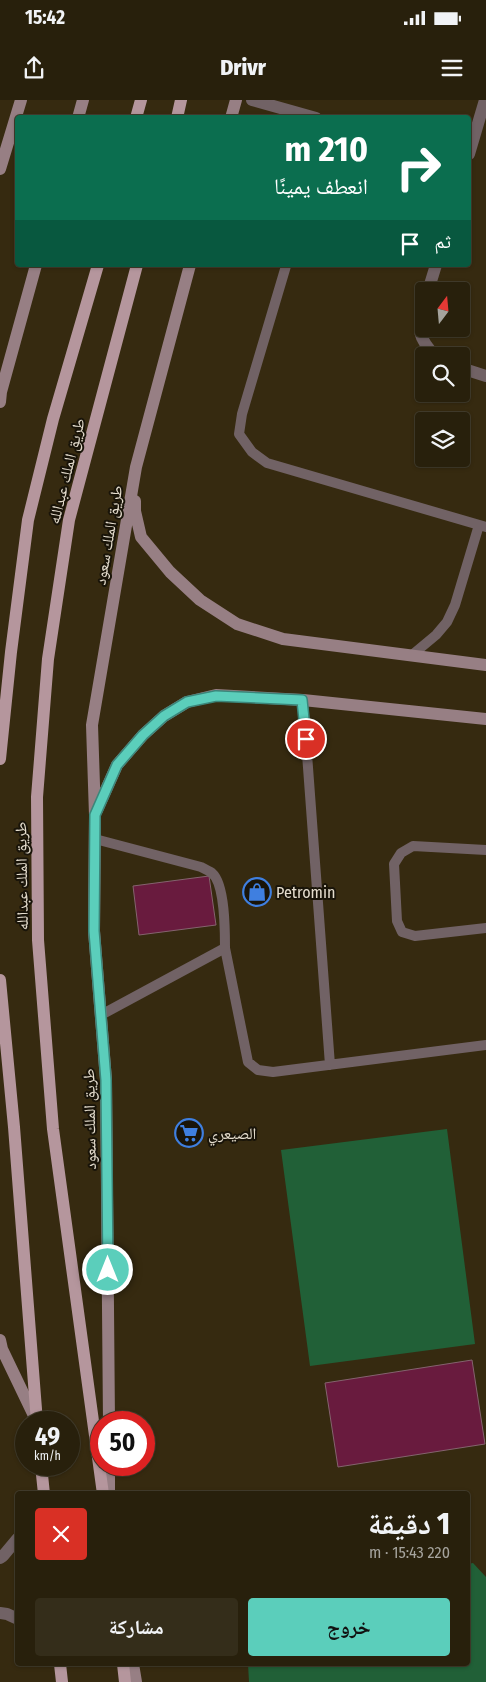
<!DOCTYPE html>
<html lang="ar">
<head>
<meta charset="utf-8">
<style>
  :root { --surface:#28200c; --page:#342d1a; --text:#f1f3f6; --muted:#a5a39d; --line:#443e2d; --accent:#5bcebb }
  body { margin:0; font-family:"Fira Sans Condensed","Noto Naskh Arabic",sans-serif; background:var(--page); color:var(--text); direction:rtl; height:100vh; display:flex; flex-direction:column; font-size:19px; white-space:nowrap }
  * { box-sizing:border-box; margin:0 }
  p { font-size:16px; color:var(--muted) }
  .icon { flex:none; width:28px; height:28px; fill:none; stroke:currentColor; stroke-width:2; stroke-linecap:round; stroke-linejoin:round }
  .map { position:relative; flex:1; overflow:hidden; direction:ltr }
  .side { position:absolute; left:15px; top:1391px; width:455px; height:175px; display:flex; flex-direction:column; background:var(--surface); border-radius:5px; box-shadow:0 1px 4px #0004,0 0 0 1px var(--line); direction:rtl }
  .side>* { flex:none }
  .hud { position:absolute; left:15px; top:15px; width:456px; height:152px; border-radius:5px; box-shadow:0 1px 4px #0004,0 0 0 1px var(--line); direction:rtl; background:#0b6e4f; color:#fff; overflow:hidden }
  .needle { width:32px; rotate:16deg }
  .controls { position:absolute; left:415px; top:182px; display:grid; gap:10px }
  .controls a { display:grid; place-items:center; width:55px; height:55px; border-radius:5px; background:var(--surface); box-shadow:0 1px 4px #0004,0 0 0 1px var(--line); font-size:25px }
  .speed { position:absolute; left:15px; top:1311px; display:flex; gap:10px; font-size:25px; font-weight:700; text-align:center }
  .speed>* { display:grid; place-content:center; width:65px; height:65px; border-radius:50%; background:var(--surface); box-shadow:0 1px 4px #0004,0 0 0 1px var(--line); line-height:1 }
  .speed small { font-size:12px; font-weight:400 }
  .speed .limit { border:8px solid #d22; background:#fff; color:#111 }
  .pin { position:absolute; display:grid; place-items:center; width:42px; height:42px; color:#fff; margin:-21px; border:2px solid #fff; border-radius:50%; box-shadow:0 1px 5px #0007 }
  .me { position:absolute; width:55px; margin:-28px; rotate:0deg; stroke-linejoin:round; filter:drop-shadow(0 0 4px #0008) }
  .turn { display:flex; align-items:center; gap:18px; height:105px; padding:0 20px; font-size:22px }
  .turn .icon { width:65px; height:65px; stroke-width:2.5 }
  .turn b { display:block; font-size:35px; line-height:42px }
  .then { display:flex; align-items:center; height:48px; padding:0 20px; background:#0003; gap:10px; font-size:19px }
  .round { display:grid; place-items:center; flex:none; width:52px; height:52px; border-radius:5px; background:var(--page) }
  .head { display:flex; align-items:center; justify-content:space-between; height:85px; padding:0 20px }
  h1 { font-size:30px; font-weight:800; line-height:38px }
  .action { display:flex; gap:10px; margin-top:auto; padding:10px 20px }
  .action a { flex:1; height:58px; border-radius:5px; background:var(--accent); color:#111; font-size:20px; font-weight:800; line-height:58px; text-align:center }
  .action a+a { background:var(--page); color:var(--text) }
  .status { display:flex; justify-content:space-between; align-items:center; height:35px; padding:0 25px; background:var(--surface); direction:ltr }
  .status svg { height:14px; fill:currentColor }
  header { display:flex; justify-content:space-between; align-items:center; height:65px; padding:0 20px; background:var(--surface); font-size:22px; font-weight:800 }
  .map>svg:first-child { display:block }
  .green { fill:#216037 }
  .building { fill:#691b3e; stroke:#84636e }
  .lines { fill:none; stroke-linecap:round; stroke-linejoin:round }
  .lane { stroke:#716265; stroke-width:10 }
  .street { stroke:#716265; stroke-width:12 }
  .secondary { stroke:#977f84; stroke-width:12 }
  .primary { stroke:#b5969d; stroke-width:12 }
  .route-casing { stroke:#3b867a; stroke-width:12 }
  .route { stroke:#5bcebb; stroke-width:9 }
  .labels { text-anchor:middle; stroke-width:4; stroke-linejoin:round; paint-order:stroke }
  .street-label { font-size:16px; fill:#e5ddce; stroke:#191409 }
  .poi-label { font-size:16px; fill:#e5ddce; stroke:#191409; text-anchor:start }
</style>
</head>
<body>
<div class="status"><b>15:42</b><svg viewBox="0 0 49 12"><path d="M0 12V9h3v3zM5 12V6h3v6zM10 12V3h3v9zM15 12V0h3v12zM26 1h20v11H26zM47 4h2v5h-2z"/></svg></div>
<header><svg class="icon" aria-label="menu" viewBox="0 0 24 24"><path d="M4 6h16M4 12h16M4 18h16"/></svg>Drivr<svg class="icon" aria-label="share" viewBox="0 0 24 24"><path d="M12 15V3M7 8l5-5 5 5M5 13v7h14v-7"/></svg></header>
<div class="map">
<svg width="486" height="1582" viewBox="0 0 486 1582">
  <rect width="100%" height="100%" fill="#362a10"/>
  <!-- green -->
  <path class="green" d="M447 1029 475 1244 310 1266 281 1050Z
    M473 1463 486 1477V1582H249L248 1564H468V1464Z"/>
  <!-- building -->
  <path class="building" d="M209 776 216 825 139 835 133 786Z
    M472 1260 485 1344 338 1367 325 1283Z"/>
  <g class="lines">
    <!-- lane -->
    <path class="lane" d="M286 166 242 314 239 334 252 352 267 363 486 427
      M412 555 436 535 447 522 455 505 479 425
      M303 600 330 965
      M95 739 201 767C205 769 209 771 212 773 225 784 225 831 225 848L101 915
      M486 750 413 746 401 753 394 764 397 821 402 832 415 836 486 828
      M225 848 248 962 258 970 273 972 486 945"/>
    <!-- street -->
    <path class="street" d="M252 0 316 18
      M469 54 485 0
      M428 191 436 165
      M424 206C417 231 418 237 435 256
      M461 268 486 276
      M0 1458 3 1456 18 1438
      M0 1513 7 1514 18 1519"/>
    <!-- secondary -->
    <path class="secondary" d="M78 18 83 0
      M231 18 236 0
      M0 69 21 0
      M0 302 1 292 36 165
      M135 401V411L141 437 170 472 200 500 237 524 283 539 486 565
      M97 710 117 665 143 635 164 616 187 602 216 595 303 600 486 619
      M0 1240 2 1249 37 1322
      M109 1322 106 980 94 831 95 715 92 625 136 367 190 165
      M109 1365V1394
      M133 1564 136 1582"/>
    <!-- primary -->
    <path class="primary" d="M136 18 141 0
      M177 18 181 0
      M0 659 11 552 28 420 53 319 98 165
      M0 880 14 1027 37 1322
      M41 1365 44 1394
      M103 1394 53 1029 38 840 37 697 48 559 69 420 137 165
      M60 1564 62 1582
      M123 1564 125 1582"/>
  </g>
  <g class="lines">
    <defs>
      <path id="route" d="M108 1170 106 980 94 831 95 715 117 665 143 635 164 616 187 602 216 596 302 600 306 639"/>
    </defs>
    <!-- route casing -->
    <use href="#route" class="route-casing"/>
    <!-- route -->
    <use href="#route" class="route"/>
  </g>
  <!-- icons -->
  <defs>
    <symbol id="shop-ring" viewBox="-11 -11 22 22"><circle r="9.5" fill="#191409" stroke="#3f7fe0" stroke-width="1.5"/><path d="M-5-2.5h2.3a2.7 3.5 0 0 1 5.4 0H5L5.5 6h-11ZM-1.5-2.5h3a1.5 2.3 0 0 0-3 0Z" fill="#3f7fe0"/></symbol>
    <symbol id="supermarket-ring" viewBox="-11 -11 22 22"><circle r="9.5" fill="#191409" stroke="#3f7fe0" stroke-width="1.5"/><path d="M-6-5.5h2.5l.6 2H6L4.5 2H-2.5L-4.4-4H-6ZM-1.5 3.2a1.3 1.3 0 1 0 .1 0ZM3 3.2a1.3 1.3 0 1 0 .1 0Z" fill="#3f7fe0"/></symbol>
  </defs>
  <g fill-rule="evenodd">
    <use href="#shop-ring" x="241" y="776" width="32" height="32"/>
    <use href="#supermarket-ring" x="173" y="1017" width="32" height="32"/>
  </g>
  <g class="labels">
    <!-- street labels -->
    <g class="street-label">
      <text transform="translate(66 371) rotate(-76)" y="6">طريق الملك عبدالله</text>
      <text transform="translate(108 435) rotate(-80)" y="6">طريق الملك سعود</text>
      <text transform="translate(21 776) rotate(-91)" y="6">طريق الملك عبدالله</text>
      <text transform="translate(89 1019) rotate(-91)" y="6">طريق الملك سعود</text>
    </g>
    <!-- poi labels -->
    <g class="poi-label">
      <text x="276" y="798">Petromin</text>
      <text x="208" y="1039">الصيعري</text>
    </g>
  </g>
</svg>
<div class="controls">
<a><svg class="needle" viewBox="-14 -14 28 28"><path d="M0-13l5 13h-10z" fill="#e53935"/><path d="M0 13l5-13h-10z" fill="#a5a39d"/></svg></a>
<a><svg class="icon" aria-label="search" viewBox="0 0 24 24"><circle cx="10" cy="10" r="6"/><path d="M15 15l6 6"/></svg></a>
<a><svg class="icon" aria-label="layers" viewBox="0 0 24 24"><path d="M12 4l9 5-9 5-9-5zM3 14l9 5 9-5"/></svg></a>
</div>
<div class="speed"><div>49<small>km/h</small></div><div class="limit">50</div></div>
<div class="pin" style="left:306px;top:639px;background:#d93025"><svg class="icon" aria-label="arrive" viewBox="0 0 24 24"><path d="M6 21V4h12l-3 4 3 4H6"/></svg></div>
<svg class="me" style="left:108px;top:1170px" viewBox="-20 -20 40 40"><circle r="17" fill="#5bcebb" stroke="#fff" stroke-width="3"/><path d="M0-11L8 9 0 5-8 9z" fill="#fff"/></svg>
<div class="hud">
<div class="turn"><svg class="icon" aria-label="right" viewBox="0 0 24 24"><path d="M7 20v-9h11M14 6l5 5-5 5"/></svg><div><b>210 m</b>انعطف يمينًا</div></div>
<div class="then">ثم<svg class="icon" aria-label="arrive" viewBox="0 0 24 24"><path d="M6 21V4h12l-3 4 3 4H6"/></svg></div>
</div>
<section class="side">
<div class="head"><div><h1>1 دقيقة</h1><p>220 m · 15:43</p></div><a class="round" style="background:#d93025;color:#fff"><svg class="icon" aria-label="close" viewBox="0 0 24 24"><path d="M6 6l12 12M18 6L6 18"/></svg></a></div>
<div class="action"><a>خروج</a><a>مشاركة</a></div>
</section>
</div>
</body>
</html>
